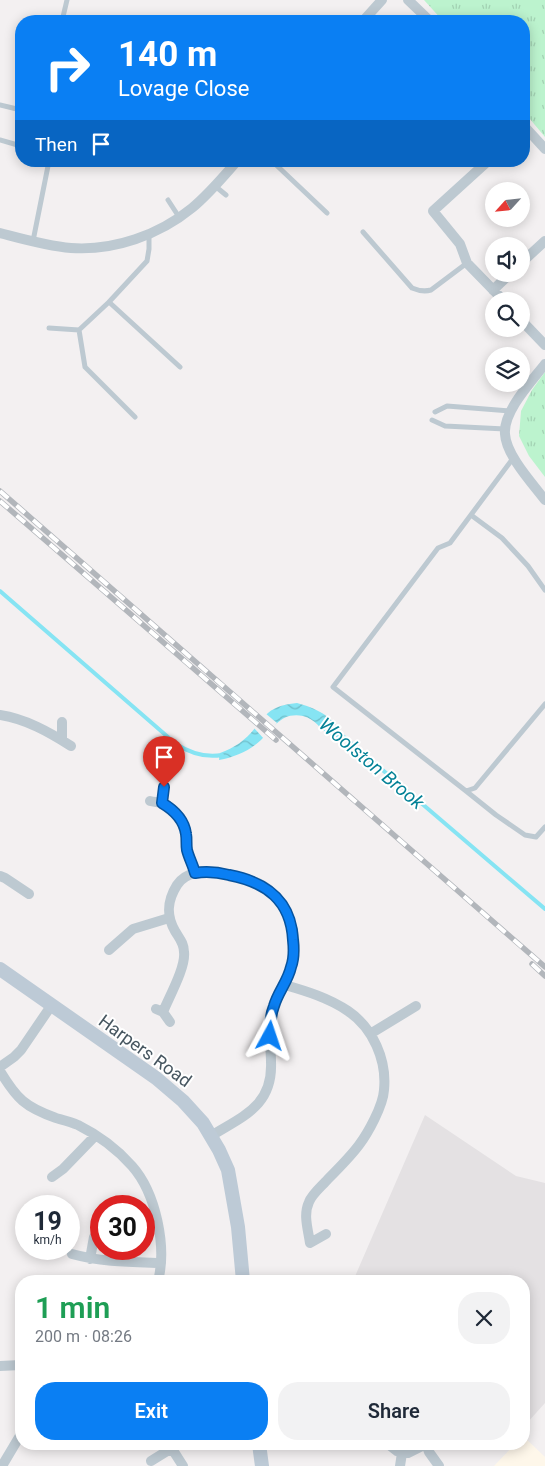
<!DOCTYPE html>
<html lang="en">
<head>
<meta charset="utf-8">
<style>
  :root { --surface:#fff; --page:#f2f2f3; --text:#1f2937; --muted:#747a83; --accent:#0a7ff3 }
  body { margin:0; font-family:Roboto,sans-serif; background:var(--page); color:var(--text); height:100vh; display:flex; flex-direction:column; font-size:19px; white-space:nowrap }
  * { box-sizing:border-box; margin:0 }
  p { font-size:16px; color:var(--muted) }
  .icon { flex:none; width:28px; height:28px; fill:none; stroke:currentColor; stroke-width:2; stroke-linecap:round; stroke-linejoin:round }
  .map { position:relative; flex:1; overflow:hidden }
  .details { position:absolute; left:15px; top:1275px; width:515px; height:175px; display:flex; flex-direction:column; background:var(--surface); border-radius:20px; box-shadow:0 2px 12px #0003 }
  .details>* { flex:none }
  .banner { position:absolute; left:15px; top:15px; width:515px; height:152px; border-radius:20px; box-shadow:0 2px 12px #0003; background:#0a7ff3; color:#fff; overflow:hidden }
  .needle { width:32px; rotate:243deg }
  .fabs { position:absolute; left:485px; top:182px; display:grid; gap:10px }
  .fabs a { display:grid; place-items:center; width:45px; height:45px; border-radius:50%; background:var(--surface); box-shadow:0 2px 12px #0003; font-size:25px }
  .speed { position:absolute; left:15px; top:1195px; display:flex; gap:10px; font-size:25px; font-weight:700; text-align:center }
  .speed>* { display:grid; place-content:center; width:65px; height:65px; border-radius:50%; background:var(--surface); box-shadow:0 2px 12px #0003; line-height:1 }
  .speed small { font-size:12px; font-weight:400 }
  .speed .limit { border:8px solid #d22; background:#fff; color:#111 }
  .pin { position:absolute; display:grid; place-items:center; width:42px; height:42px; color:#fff; margin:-51px -21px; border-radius:50% 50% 50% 0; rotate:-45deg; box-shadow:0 0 5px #0007 }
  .pin .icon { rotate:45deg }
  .me { position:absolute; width:55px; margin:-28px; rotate:5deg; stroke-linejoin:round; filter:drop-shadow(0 0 4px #0008) }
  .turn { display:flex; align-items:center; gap:18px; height:105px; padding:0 20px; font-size:22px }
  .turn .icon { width:65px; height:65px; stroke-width:2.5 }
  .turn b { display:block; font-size:35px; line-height:42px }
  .then { display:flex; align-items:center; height:48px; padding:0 20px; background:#0003; gap:10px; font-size:19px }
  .round { display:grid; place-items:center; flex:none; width:52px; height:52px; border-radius:20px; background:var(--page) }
  .head { display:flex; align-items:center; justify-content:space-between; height:85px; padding:0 20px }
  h1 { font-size:30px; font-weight:600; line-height:38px; color:#1e9e55 }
  .button { display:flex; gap:10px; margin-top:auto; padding:10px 20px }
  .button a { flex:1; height:58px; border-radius:20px; background:var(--accent); color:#fff; font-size:20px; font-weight:600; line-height:58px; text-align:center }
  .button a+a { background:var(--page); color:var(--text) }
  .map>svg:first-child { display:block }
  .commercial { fill:#fef7ea }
  .education { fill:#e4e1e3 }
  .park { fill:url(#park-tufts) }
  .water { fill:url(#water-waves) }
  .pier { fill:#f3f0f1 }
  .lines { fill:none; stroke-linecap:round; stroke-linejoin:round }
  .stream { stroke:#86e4f3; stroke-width:4 }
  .lane { stroke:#bdc9d1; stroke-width:5 }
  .street { stroke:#bdc9d1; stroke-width:10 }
  .secondary { stroke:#bdcad6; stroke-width:14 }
  .rail-casing { stroke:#b2b6bb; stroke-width:5.5 }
  .rail { stroke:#fff; stroke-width:4; stroke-dasharray:11; stroke-linecap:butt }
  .route-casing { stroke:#06539e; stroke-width:12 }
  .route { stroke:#0a7ff3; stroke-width:9 }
  .labels { text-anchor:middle; stroke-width:4; stroke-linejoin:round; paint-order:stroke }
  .street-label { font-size:18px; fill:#475660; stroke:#fff }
  .water-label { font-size:19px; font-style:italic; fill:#048297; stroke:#fff }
</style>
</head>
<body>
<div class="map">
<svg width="545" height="1466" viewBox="0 0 545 1466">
  <defs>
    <pattern id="park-tufts" width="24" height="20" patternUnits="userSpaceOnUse" patternTransform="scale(1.25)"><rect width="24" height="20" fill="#bcf3ce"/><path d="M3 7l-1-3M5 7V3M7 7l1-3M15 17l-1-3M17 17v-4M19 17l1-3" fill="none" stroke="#a3d2b3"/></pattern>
    <pattern id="water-waves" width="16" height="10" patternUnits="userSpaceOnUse" patternTransform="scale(1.25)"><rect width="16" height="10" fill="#86e4f3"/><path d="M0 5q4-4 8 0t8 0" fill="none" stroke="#6fbcc8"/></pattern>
  </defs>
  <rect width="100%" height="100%" fill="#f3f0f1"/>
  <!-- commercial -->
  <path class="commercial" d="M524 1437 545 1457V1466H494L515 1444H524Z"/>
  <!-- education -->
  <path class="education" d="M425 1115 516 1176 545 1183V1403L527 1423 524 1421V1281H353Z"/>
  <!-- park -->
  <path class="park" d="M424 0H545V137L524 112V21H443Z
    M545 372V477L529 456 519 436 521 411 532 390Z"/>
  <!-- water -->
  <path class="water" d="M297 703C315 708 331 715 341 732L340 738C336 737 332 736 329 734 319 729 316 719 303 716 280 712 275 728 261 740 249 751 235 757 219 760L220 753C234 748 246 740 255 728 259 723 263 717 268 713 276 706 287 704 297 703Z"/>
  <!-- pier -->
  <path class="pier" d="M265 713 277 723 265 740 254 728Z"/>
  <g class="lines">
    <!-- stream -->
    <path class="stream" d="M0 591 176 744C190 753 205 758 222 755
      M337 731 545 909"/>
    <!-- lane -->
    <path class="lane" d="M62 21 67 0
      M0 105 21 110
      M0 140 21 146
      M272 161 327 213
      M215 186 226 195
      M168 200 179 217
      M363 232 412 288C419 291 424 292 431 290L467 263
      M149 235V249L147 261 109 302 180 367
      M33 241 49 161
      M109 302 79 330 85 367 135 417
      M49 328 79 330
      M435 412 447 406 511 411
      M432 420 445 426 505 429
      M514 457 450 543 438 548 333 687 466 791 475 788 545 704
      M471 515 502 538 528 566 545 590
      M466 791 496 815 525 835 536 837 545 827"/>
    <!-- street -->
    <path class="street" d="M408 0 430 21
      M363 21 382 0
      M524 126 545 149
      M488 161 433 211 460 244 467 263 504 301
      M0 233C23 239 47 246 71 248 114 251 159 235 192 208 209 194 223 177 237 161
      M521 263 545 241
      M493 290 510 274
      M521 320 545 345
      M545 364C532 381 503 411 505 434 506 455 532 483 545 500
      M0 715C26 719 49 732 71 746
      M62 740V722
      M150 801C154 802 159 802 162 803 175 807 184 821 186 834 187 839 186 845 187 850 189 858 193 865 195 873
      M162 803 164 787
      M0 876 5 878 29 894
      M109 950 133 929 169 918
      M285 985C306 991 329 998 348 1011 373 1028 387 1060 384 1090 383 1106 368 1133 359 1145 350 1157 339 1168 328 1179 322 1186 312 1194 309 1202 303 1215 308 1229 310 1243L326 1234
      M156 1009 163 1012 170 1022
      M163 1012C169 997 186 967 184 952 184 943 179 938 175 931 166 915 167 901 177 885 186 871 206 870 221 873 234 876 246 878 258 883 288 897 301 937 291 968 286 986 272 1001 270 1020 268 1034 271 1048 271 1062 273 1106 243 1116 211 1136
      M370 1034 416 1006
      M0 1067 14 1057 21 1050 51 1006
      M0 1071C17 1099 25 1107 56 1118 63 1120 71 1122 78 1125 98 1135 118 1150 132 1166 156 1193 167 1247 158 1281
      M52 1177 63 1169 95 1136
      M72 1254C101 1262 131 1262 161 1263
      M90 1259 94 1237
      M0 1366 21 1365
      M169 1444 183 1466
      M388 1444 397 1451 402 1453
      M426 1444 429 1452 439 1466
      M151 1461 172 1448
      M2 1466 21 1434
      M400 1466 402 1453H408L426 1444"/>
    <!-- secondary -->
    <path class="secondary" d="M0 969 156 1078 183 1101 203 1123 219 1150 228 1170 238 1227 243 1281
      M259 1444 262 1466"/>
    <defs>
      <path id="rail" d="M0 491 545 967
        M0 501 276 740
        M532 964 545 976"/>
    </defs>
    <!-- rail casing -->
    <use href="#rail" class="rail-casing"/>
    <!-- rail -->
    <use href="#rail" class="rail"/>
  </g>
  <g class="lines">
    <defs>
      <path id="route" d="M164 787 162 803C174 810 184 819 186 834 187 839 186 845 187 850 189 858 193 865 195 873 207 871 217 872 229 875 266 882 291 900 293 940 294 949 294 959 291 967 288 981 278 992 274 1006 270 1016 270 1026 270 1036"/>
    </defs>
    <!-- route casing -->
    <use href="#route" class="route-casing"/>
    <!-- route -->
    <use href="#route" class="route"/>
  </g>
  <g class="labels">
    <!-- street labels -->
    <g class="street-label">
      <text transform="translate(145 1051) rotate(36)" y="6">Harpers Road</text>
    </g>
    <!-- water labels -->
    <g class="water-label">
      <text transform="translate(372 763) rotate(40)" y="7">Woolston Brook</text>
    </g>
  </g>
</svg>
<div class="fabs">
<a><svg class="needle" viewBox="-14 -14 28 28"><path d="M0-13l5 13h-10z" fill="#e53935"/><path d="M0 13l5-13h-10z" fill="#747a83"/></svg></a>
<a><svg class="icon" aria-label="sound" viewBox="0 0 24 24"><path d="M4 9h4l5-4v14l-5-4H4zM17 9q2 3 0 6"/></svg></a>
<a><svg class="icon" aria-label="search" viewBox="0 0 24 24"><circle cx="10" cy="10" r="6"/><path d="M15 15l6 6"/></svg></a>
<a><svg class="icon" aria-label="layers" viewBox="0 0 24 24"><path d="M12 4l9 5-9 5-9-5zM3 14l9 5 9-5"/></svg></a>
</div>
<div class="speed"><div>19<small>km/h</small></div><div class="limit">30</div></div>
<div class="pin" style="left:164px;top:787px;background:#d93025"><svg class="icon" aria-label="arrive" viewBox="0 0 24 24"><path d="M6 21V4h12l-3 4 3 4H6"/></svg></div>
<svg class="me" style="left:270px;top:1036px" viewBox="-20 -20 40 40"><path d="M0-17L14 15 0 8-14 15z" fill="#0a7ff3" stroke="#fff" stroke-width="4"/></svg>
<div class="banner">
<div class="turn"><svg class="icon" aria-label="right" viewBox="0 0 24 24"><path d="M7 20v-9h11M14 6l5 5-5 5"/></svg><div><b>140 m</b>Lovage Close</div></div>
<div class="then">Then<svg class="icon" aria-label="arrive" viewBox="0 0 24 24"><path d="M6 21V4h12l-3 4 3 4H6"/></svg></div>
</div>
<section class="details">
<div class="head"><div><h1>1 min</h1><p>200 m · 08:26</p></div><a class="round"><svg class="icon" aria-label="close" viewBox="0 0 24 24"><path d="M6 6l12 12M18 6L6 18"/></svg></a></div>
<div class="button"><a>Exit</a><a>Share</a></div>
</section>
</div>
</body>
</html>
